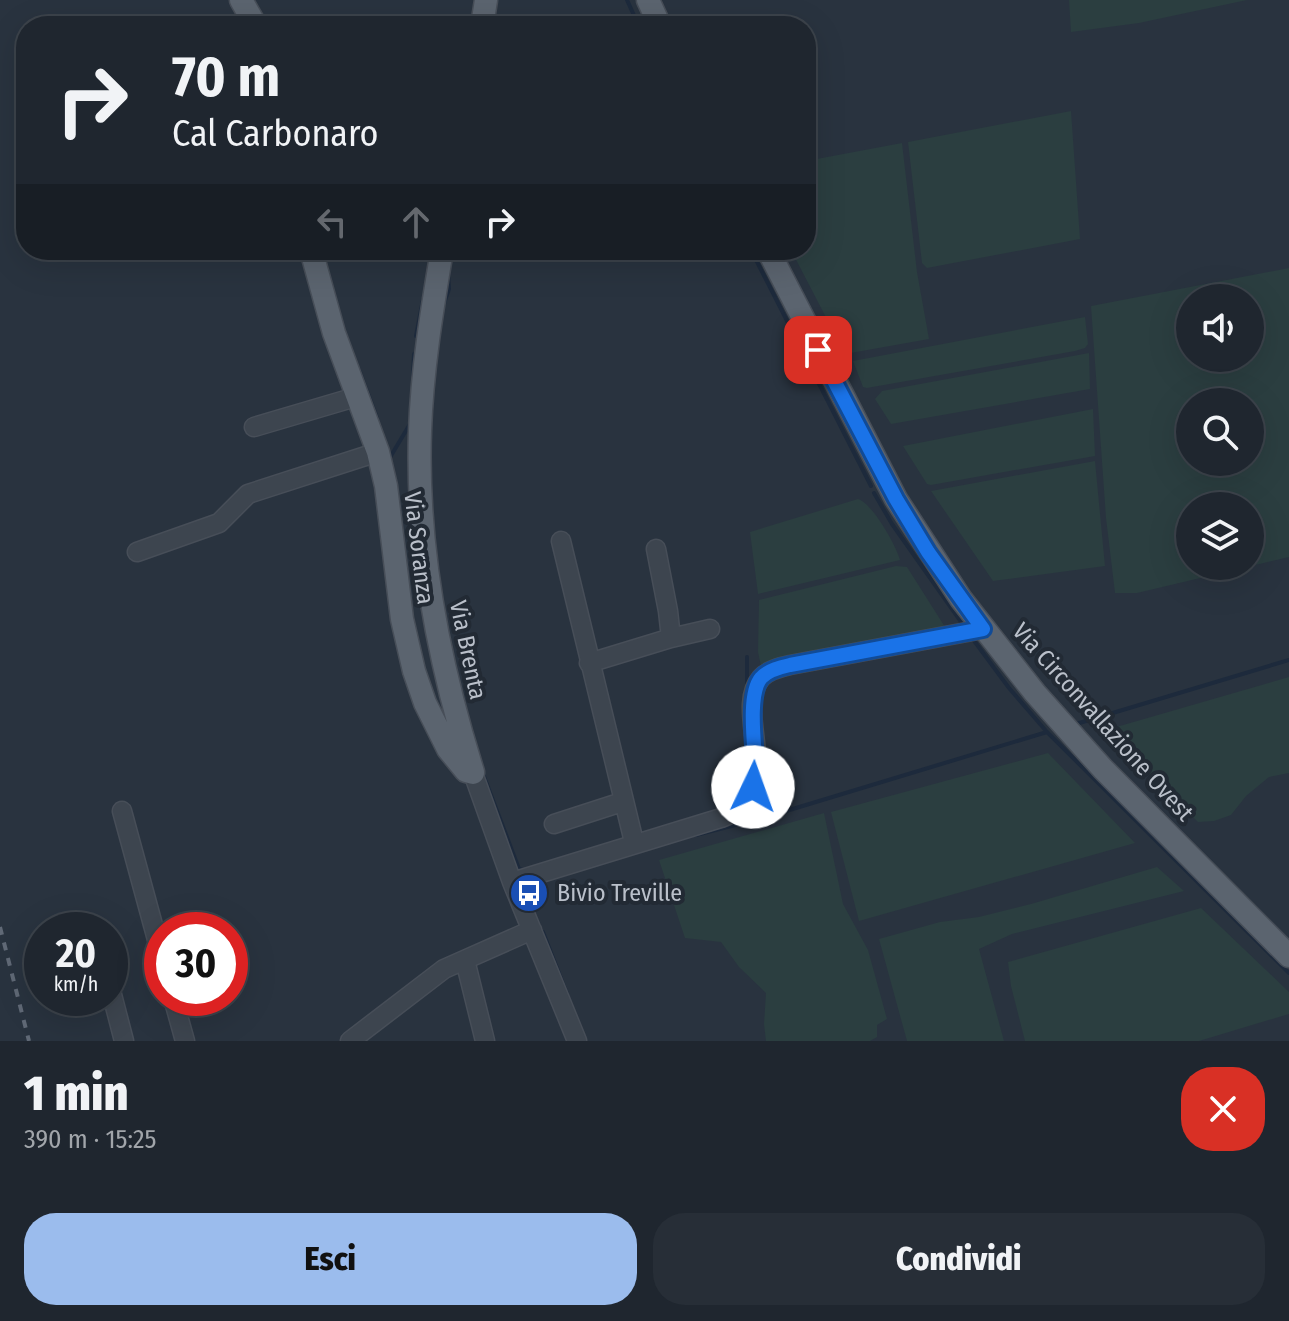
<!DOCTYPE html>
<html lang="it">
<head>
<meta charset="utf-8">
<style>
  :root { --surface:#1f262f; --page:#272e37; --text:#f1f3f6; --muted:#a1a5aa; --line:#3c434b; --accent:#9bbced }
  body { margin:0; font-family:"Fira Sans Condensed",sans-serif; background:var(--page); color:var(--text); height:100vh; display:flex; flex-direction:column; font-size:30px; white-space:nowrap }
  * { box-sizing:border-box; margin:0 }
  p { font-size:26px; color:var(--muted) }
  .icon { flex:none; width:44px; height:44px; fill:none; stroke:currentColor; stroke-width:2; stroke-linecap:round; stroke-linejoin:round }
  .map { position:relative; height:1041px; overflow:hidden }
  .details { display:flex; flex-direction:column; background:var(--surface); flex:1 }
  .details>* { flex:none }
  .banner { position:absolute; left:16px; top:16px; width:800px; height:244px; border-radius:32px; box-shadow:0 8px 32px #0002,0 0 0 2px var(--line); background:#1f262f; color:var(--text); overflow:hidden }
  .fabs { position:absolute; left:1176px; top:284px; display:grid; gap:16px }
  .fabs a { display:grid; place-items:center; width:88px; height:88px; border-radius:50%; background:var(--surface); box-shadow:0 8px 32px #0002,0 0 0 2px var(--line); font-size:40px }
  .speed { position:absolute; left:24px; top:912px; display:flex; gap:16px; font-size:40px; font-weight:700; text-align:center }
  .speed>* { display:grid; place-content:center; width:104px; height:104px; border-radius:50%; background:var(--surface); box-shadow:0 8px 32px #0002,0 0 0 2px var(--line); line-height:1 }
  .speed small { font-size:20px; font-weight:400 }
  .speed .limit { border:12px solid #d22; background:#fff; color:#111 }
  .pin { position:absolute; display:grid; place-items:center; width:68px; height:68px; color:#fff; margin:-34px; border-radius:16px; box-shadow:0 4px 12px #0006 }
  .me { position:absolute; width:88px; margin:-44px; rotate:3deg; stroke-linejoin:round; filter:drop-shadow(0 0 6px #0008) }
  .turn { display:flex; align-items:center; gap:28px; height:168px; padding:0 24px; font-size:36px }
  .turn .icon { width:104px; height:104px; stroke-width:2.5 }
  .turn b { display:block; font-size:56px; line-height:68px }
  .lanes { display:flex; align-items:center; height:76px; padding:0 24px; background:#0003; justify-content:center; gap:40px; direction:ltr }
  .lanes .off { opacity:.35 }
  .round { display:grid; place-items:center; flex:none; width:84px; height:84px; border-radius:32px; background:var(--page) }
  .overview { display:flex; align-items:center; justify-content:space-between; height:136px; padding:0 24px }
  h1 { font-size:48px; font-weight:800; line-height:60px }
  .cta { display:flex; gap:16px; margin-top:auto; padding:16px 24px }
  .cta a { flex:1; height:92px; border-radius:32px; background:var(--accent); color:#111; font-size:32px; font-weight:800; line-height:92px; text-align:center }
  .cta a+a { background:var(--page); color:var(--text) }
  .map>svg:first-child { display:block }
  .green { fill:#2b3e40; fill-rule:evenodd }
  .lines { fill:none; stroke-linecap:round; stroke-linejoin:round }
  .stream { stroke:#1d2a3c; stroke-width:4 }
  .minor-casing { stroke:#474e58; stroke-width:21 }
  .major-casing { stroke:#474e58; stroke-width:25 }
  .minor { stroke:#3d454f; stroke-width:18 }
  .major { stroke:#5b646f; stroke-width:22 }
  .rail { stroke:#606976; stroke-width:4; stroke-dasharray:8 8; stroke-linecap:butt }
  .route-casing { stroke:#114b97; stroke-width:20 }
  .route { stroke:#1a73e8; stroke-width:14 }
  .labels { text-anchor:middle; stroke-width:8; stroke-linejoin:round; paint-order:stroke }
  .street-label { font-size:24px; fill:#bac0ca; stroke:#222a34 }
  .poi-label { font-size:24px; fill:#bac0ca; stroke:#222a34; text-anchor:start }
</style>
</head>
<body>
<div class="map">
<svg width="1289" height="1041" viewBox="0 0 1289 1041">
  <rect width="100%" height="100%" fill="#29333f"/>
  <!-- green -->
  <path class="green" d="M1069 0H1247L1139 23 1071 32Z
    M1071 111 1080 239 927 268 922 263 908 142Z
    M902 143 917 272 929 339 845 354 791 250H806V161Z
    M1289 268V557L1137 593H1115L1106 518 1091 306ZM1190 298H1250V358H1190ZM1190 402H1250V462H1190ZM1190 506H1250V566H1190Z
    M1085 317 1088 344 1085 348 1075 351 867 388 863 387 853 361Z
    M1089 353 1090 389 891 424 875 399 882 391Z
    M1093 409 1095 456 931 485 927 484 903 446Z
    M1095 461 1105 566 993 581 931 491Z
    M858 499C872 503 896 545 900 560L758 594 750 532Z
    M896 566 907 567 945 627 761 666 758 652 759 600Z
    M1289 677V773L1269 777 1246 796 1231 815 1214 821 1198 822 1106 730Z
    M1048 753 1135 843 859 921 831 812Z
    M824 813 843 904 868 950 887 1019 877 1025V1037L870 1041H766L764 1024 766 993 739 967 721 942 685 938 659 860Z
    M1157 867 1184 891 1012 934 979 949 1004 1041H907L879 939 940 922 979 917 1031 904Z
    M1201 908 1289 992V1014L1199 1041H1025L1011 986 1008 962Z"/>
  <g class="lines">
    <!-- stream -->
    <path class="stream" d="M627 0 637 22
      M751 250 871 486
      M443 306 449 289 448 273
      M416 336 423 300
      M359 370 377 418
      M413 375 414 354
      M389 459 410 424
      M874 493 892 524 964 626
      M972 638 1009 688 1047 732 1289 973
      M747 691V657
      M1076 724 1289 660
      M483 774 519 869 524 870
      M746 781 747 758
      M696 835 763 818 1047 732
      M543 932 567 994"/>
    <defs>
      <path id="minor" d="M254 427 359 396
        M561 541 634 842
        M137 552 219 523 248 494 378 452
        M671 638 710 629
        M589 663 671 638 668 611 656 549
        M473 773 512 882 577 1041
        M122 811 162 958
        M554 824 622 802
        M512 882 721 818C791 793 731 713 761 678 768 670 781 667 790 665L983 629
        M465 960 485 1041
        M110 987 124 1041
        M173 998 185 1041
        M350 1041 444 969 532 930"/>
      <path id="major" d="M241 0 256 26
        M648 0 660 26
        M482 26 486 0
        M311 250 334 333 378 452 386 486 402 619 414 671 425 703 448 749 466 771 473 773
        M442 250C432 310 422 370 420 431 416 548 438 661 473 772
        M768 250 896 499 961 599 1035 693 1103 769 1289 956"/>
    </defs>
    <!-- minor casing -->
    <use href="#minor" class="minor-casing"/>
    <!-- major casing -->
    <use href="#major" class="major-casing"/>
    <!-- minor -->
    <use href="#minor" class="minor"/>
    <!-- major -->
    <use href="#major" class="major"/>
    <!-- rail -->
    <path class="rail" d="M0 927 29 1041"/>
  </g>
  <g class="lines">
    <defs>
      <path id="route" d="M753 787 756 777C756 754 746 696 761 678 768 670 781 667 790 665L983 629 928 552 896 499 818 350"/>
    </defs>
    <!-- route casing -->
    <use href="#route" class="route-casing"/>
    <!-- route -->
    <use href="#route" class="route"/>
  </g>
  <!-- icons -->
  <defs>
    <symbol id="bus-disc" viewBox="-11 -11 22 22"><circle r="9.5" fill="#1a4fb4" stroke="#222a34"/><path d="M-5-6H5V4H4V6H2V4H-2V6H-4V4H-5ZM-3.5-4V0h7V-4ZM-3.5 1.2v1.5H-2V1.2ZM2 1.2v1.5H3.5V1.2Z" fill="#fff"/></symbol>
  </defs>
  <g fill-rule="evenodd">
    <use href="#bus-disc" x="507" y="871" width="44" height="44"/>
  </g>
  <g class="labels">
    <!-- street labels -->
    <g class="street-label">
      <text transform="translate(419 548) rotate(83)" y="8">Via Soranza</text>
      <text transform="translate(468 650) rotate(78)" y="8">Via Brenta</text>
      <text transform="translate(1103 722) rotate(48)" y="8">Via Circonvallazione Ovest</text>
    </g>
    <!-- poi labels -->
    <g class="poi-label">
      <text x="557" y="901">Bivio Treville</text>
    </g>
  </g>
</svg>
<div class="fabs">
<a><svg class="icon" aria-label="sound" viewBox="0 0 24 24"><path d="M4 9h4l5-4v14l-5-4H4zM17 9q2 3 0 6"/></svg></a>
<a><svg class="icon" aria-label="search" viewBox="0 0 24 24"><circle cx="10" cy="10" r="6"/><path d="M15 15l6 6"/></svg></a>
<a><svg class="icon" aria-label="layers" viewBox="0 0 24 24"><path d="M12 4l9 5-9 5-9-5zM3 14l9 5 9-5"/></svg></a>
</div>
<div class="speed"><div>20<small>km/h</small></div><div class="limit">30</div></div>
<div class="pin" style="left:818px;top:350px;background:#d93025"><svg class="icon" aria-label="arrive" viewBox="0 0 24 24"><path d="M6 21V4h12l-3 4 3 4H6"/></svg></div>
<svg class="me" style="left:753px;top:787px" viewBox="-20 -20 40 40"><circle r="19" fill="#fff"/><path d="M0-13L10 11 0 6-10 11z" fill="#1a73e8"/></svg>
<div class="banner">
<div class="turn"><svg class="icon" aria-label="right" viewBox="0 0 24 24"><path d="M7 20v-9h11M14 6l5 5-5 5"/></svg><div><b>70 m</b>Cal Carbonaro</div></div>
<div class="lanes"><svg class="icon off" aria-label="left" viewBox="0 0 24 24"><path d="M17 20v-9H6M10 6l-5 5 5 5"/></svg><svg class="icon off" aria-label="ahead" viewBox="0 0 24 24"><path d="M12 20V5M6 11l6-6 6 6"/></svg><svg class="icon" aria-label="right" viewBox="0 0 24 24"><path d="M7 20v-9h11M14 6l5 5-5 5"/></svg></div>
</div>
</div>
<section class="details">
<div class="overview"><div><h1>1 min</h1><p>390 m · 15:25</p></div><a class="round" style="background:#d93025;color:#fff"><svg class="icon" aria-label="close" viewBox="0 0 24 24"><path d="M6 6l12 12M18 6L6 18"/></svg></a></div>
<div class="cta"><a>Esci</a><a>Condividi</a></div>
</section>
</body>
</html>
